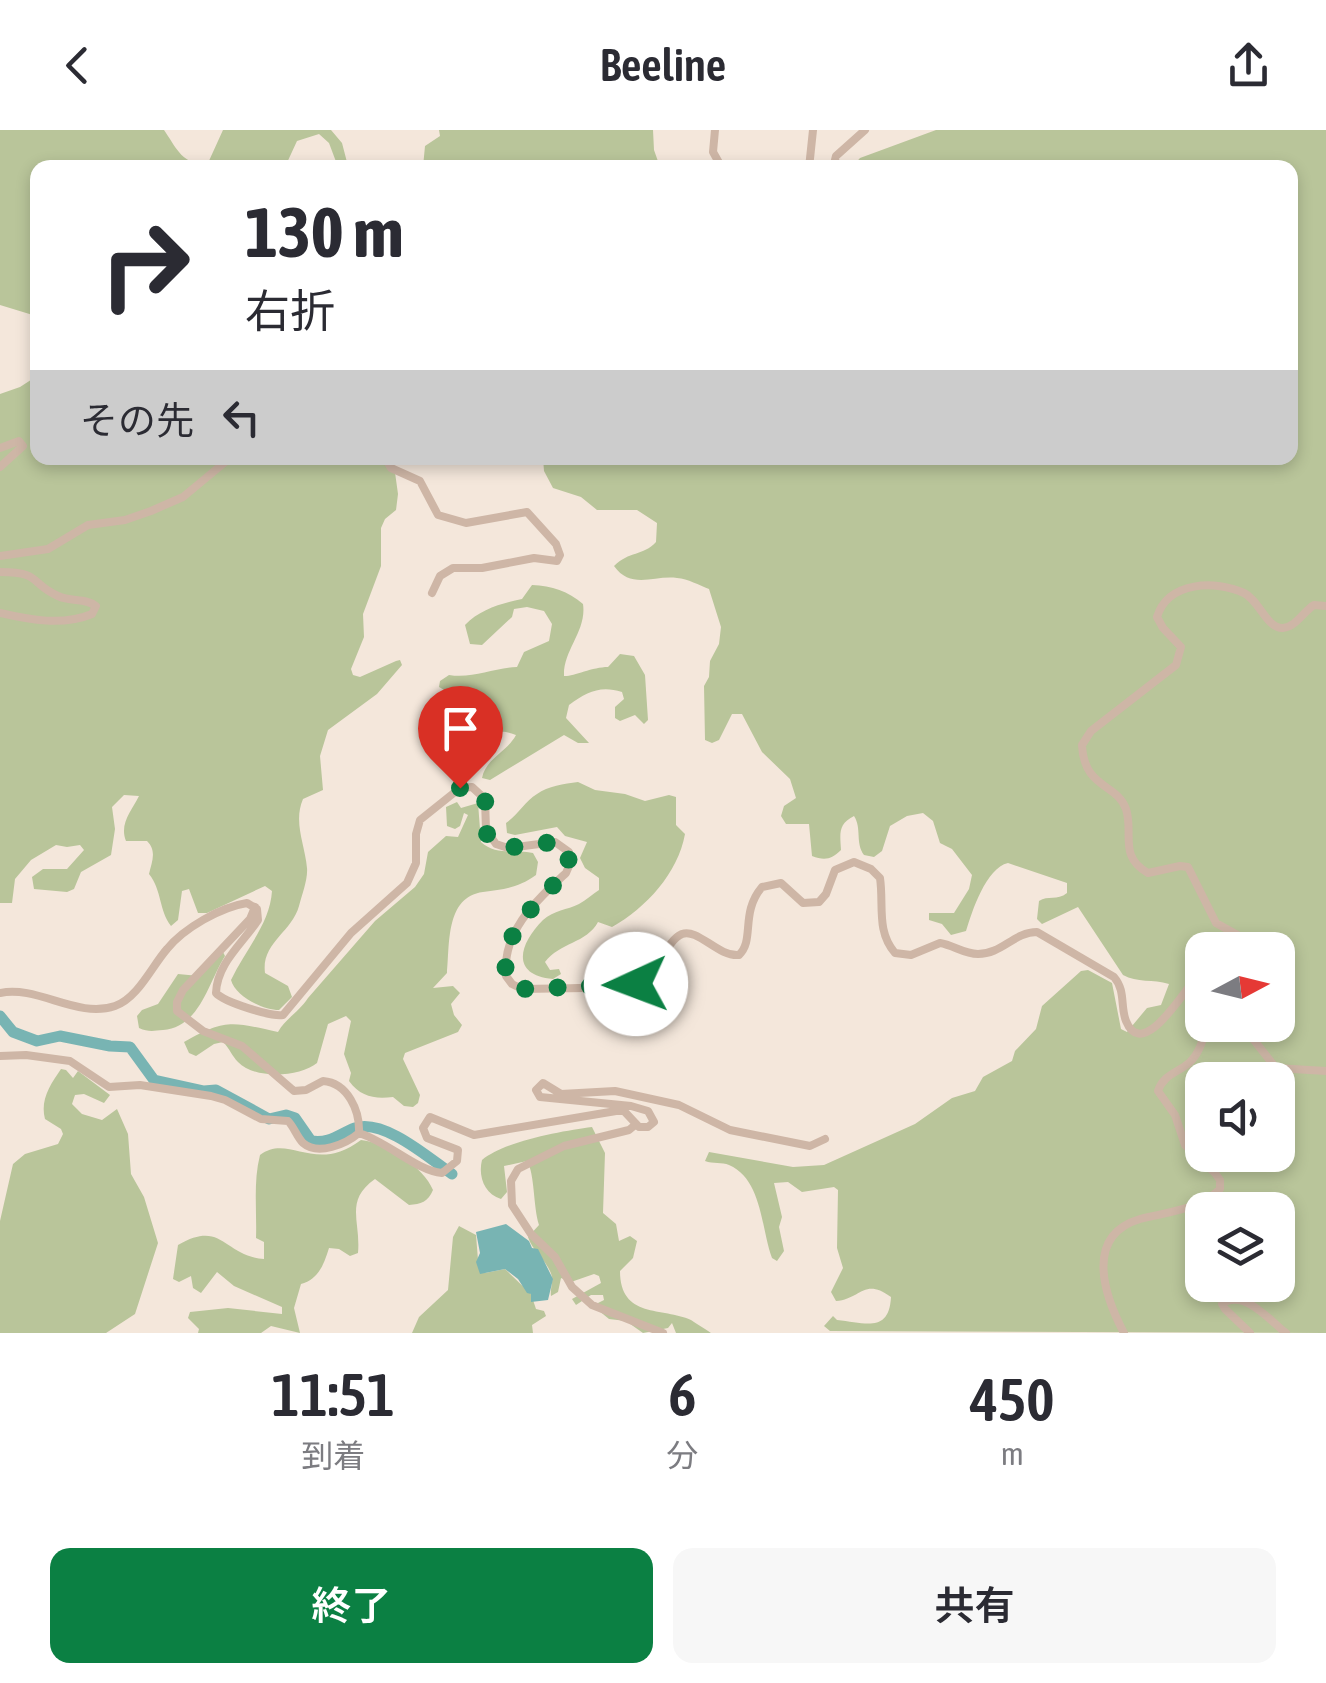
<!DOCTYPE html>
<html lang="ja">
<head>
<meta charset="utf-8">
<style>
  :root { --surface:#fff; --page:#f7f7f7; --text:#2b2b33; --muted:#7c7c81; --accent:#0b8043 }
  body { margin:0; font-family:"Asap Condensed","Noto Sans JP",sans-serif; background:var(--page); color:var(--text); height:100vh; display:flex; flex-direction:column; font-size:38px; white-space:nowrap }
  * { box-sizing:border-box; margin:0 }
  p { font-size:32px; color:var(--muted) }
  .icon { flex:none; width:55px; height:55px; fill:none; stroke:currentColor; stroke-width:2; stroke-linecap:round; stroke-linejoin:round }
  .map { position:relative; height:1203px; overflow:hidden }
  .drawer { display:flex; flex-direction:column; background:var(--surface); flex:1 }
  .drawer>* { flex:none }
  .guide { position:absolute; left:30px; top:30px; width:1268px; height:305px; border-radius:20px; box-shadow:0 5px 15px #0003; background:#fff; color:var(--text); overflow:hidden }
  .needle { width:65px; rotate:83deg }
  .tools { position:absolute; left:1185px; top:802px; display:grid; gap:20px }
  .tools a { display:grid; place-items:center; width:110px; height:110px; border-radius:20px; background:var(--surface); box-shadow:0 5px 15px #0003; font-size:50px }
  .pin { position:absolute; display:grid; place-items:center; width:85px; height:85px; color:#fff; margin:-102px -42px; border-radius:50% 50% 50% 0; rotate:-45deg; box-shadow:0 0 10px #0007 }
  .pin .icon { rotate:45deg }
  .me { position:absolute; width:110px; margin:-55px; rotate:268deg; stroke-linejoin:round; filter:drop-shadow(0 0 8px #0008) }
  .turn { display:flex; align-items:center; gap:35px; height:210px; padding:0 50px; font-size:45px }
  .turn .icon { width:130px; height:130px; stroke-width:2.5 }
  .turn b { display:block; font-size:70px; line-height:85px }
  .then { display:flex; align-items:center; height:95px; padding:0 50px; background:#0003; gap:20px; font-size:38px }
  .eta { display:flex; justify-content:space-evenly; align-items:center; height:170px; text-align:center }
  .eta b { font-size:60px; font-weight:600; line-height:70px }
  .primary-button { display:flex; gap:20px; margin-top:auto; padding:20px 50px }
  .primary-button a { flex:1; height:115px; border-radius:20px; background:var(--accent); color:#fff; font-size:40px; font-weight:600; line-height:115px; text-align:center }
  .primary-button a+a { background:var(--page); color:var(--text) }
  header { display:flex; justify-content:space-between; align-items:center; height:130px; padding:0 50px; background:var(--surface); font-size:45px; font-weight:600 }
  .map>svg:first-child { display:block }
  .green { fill:#b9c59a; fill-rule:evenodd }
  .water { fill:#78b4b3 }
  .lines { fill:none; stroke-linecap:round; stroke-linejoin:round }
  .river { stroke:#78b4b3; stroke-width:11 }
  .minor { stroke:#ceb6a6; stroke-width:8 }
  .route { stroke:#0b8043; stroke-width:18; stroke-dasharray:0 32.4 }
</style>
</head>
<body>
<header><svg class="icon" aria-label="back" viewBox="0 0 24 24"><path d="M15 5l-7 7 7 7"/></svg>Beeline<svg class="icon" aria-label="share" viewBox="0 0 24 24"><path d="M12 15V3M7 8l5-5 5 5M5 13v7h14v-7"/></svg></header>
<div class="map">
<svg width="1326" height="1203" viewBox="0 0 1326 1203">
  <rect width="100%" height="100%" fill="#f4e7db"/>
  <!-- green -->
  <path class="green" d="M0 0H164C176 17 183 37 208 33L223 0H331L342 13 348 36 338 37 329 13 319 4 297 11 285 37 38 38 36 186 0 175Z
    M439 0H653L654 20 660 37H423L425 16 440 6Z
    M936 0H1326V1203L830 1201 824 1196 833 1186 837 1190C866 1193 889 1203 891 1167 864 1147 861 1169 836 1171L831 1162 843 1138 837 1118 838 1060 834 1057 802 1062 788 1052 774 1053 782 1087 779 1097 784 1121 777 1131 772 1128C761 1098 762 1049 729 1035 722 1032 713 1034 705 1031L709 1022 793 1037 824 1035 915 994 952 968 975 961 983 947 1012 931 1015 921 1036 899 1042 876 1081 841 1088 840 1112 853 1121 899 1127 902 1147 878 1161 875 1169 854C1153 849 1137 853 1123 845L1078 777 1042 794 1037 789 1039 771C1048 765 1057 771 1067 763V753L1008 733C986 738 972 781 966 801L951 805 942 794 929 790V783H954L969 759 972 745 952 719 940 713 933 691 923 683 907 686 890 696 882 721 874 727 864 725C855 713 862 698 854 686 838 694 840 703 841 720 832 729 825 731 812 726L809 694H786L781 686 784 676 796 668 790 649 762 622 742 584H732L719 610 712 613 705 610 704 556 709 547 710 531 719 514 721 497 709 459C699 455 688 449 677 448 654 445 631 460 614 436 629 421 643 426 656 412L657 393 637 380H597L581 367 553 358 544 341 543 328H1290V38L852 37 860 28ZM1202 820H1278V895H1202ZM1202 950H1278V1025H1202ZM1202 1080H1278V1155H1202Z
    M37 246 38 328H393L398 364 396 380 385 389 381 398V436L363 484 364 507 351 539 353 545 360 547 396 531 400 530 402 535 377 564 328 600 320 626 323 660 303 669C293 692 305 715 307 738 308 749 302 765 299 776 292 802 261 813 265 843L288 856 292 867 279 880C263 880 235 866 231 850 245 820 270 794 272 761L265 756 207 783H198L189 759 182 761 178 790 171 796C159 781 162 760 149 744 152 731 157 721 147 711H126C119 694 132 680 139 666L124 665 112 677 115 699 111 725 81 742 74 759 67 762 34 759 32 747 43 739H67L84 720 80 715 67 717 56 715 31 730 15 749 12 773H0V264L20 257Z
    M532 455C552 456 568 461 583 474 587 501 563 520 564 546 572 547 592 537 608 537L620 524 634 526 645 545 648 590 644 594 635 585 620 591 615 588V577L624 569 622 562C600 555 587 562 569 575L566 588 589 613H578L564 605 490 650 482 648C486 628 507 622 516 605 493 596 495 607 483 619L452 618 451 602 459 600 466 604 479 593 478 579 439 557 440 551 449 545C472 549 493 538 517 537L524 522 549 511 552 494 544 481 527 477 514 479 512 487 482 515 470 514 465 495C480 479 502 473 522 469Z
    M578 652 595 660 625 664 645 671 669 665 676 667V695L685 704C678 743 646 778 612 797L598 792C587 813 559 813 545 832L550 840 559 839 561 844 553 849C510 845 519 814 543 790 554 780 567 780 579 774 586 770 593 764 599 760V748L585 738 580 728 587 712 565 706 557 697 515 705 507 703 506 693C518 685 525 671 537 664 548 656 564 654 578 652Z
    M457 672 461 678 478 673 481 712C496 726 515 719 533 723L538 732 536 745C518 758 504 759 483 762 445 767 450 815 447 843L433 858 453 856 460 863 451 874 454 885 462 895 458 902 405 923 403 929 420 965 418 973 413 977 404 976 393 967C374 969 361 967 349 951L351 943 344 924 351 891 346 886 328 894 317 933C300 947 255 950 238 932 232 926 230 919 223 912L214 914 196 926 189 923 184 912C226 888 232 892 278 902 285 889 299 882 308 868L375 791 415 757 424 744 428 722 446 706 458 707 468 685 464 683 460 696 455 699 447 696 446 677Z
    M223 822 225 826C208 853 200 897 163 900 153 901 148 902 139 898L137 886 142 880 158 874 178 844 199 846Z
    M61 939 66 940 73 948 78 941 110 965 104 973 84 964 75 965 72 974 82 984 102 990 117 979 128 1004 131 1044 144 1067 158 1113 135 1184 106 1203H0V1091L13 1034 25 1024 58 1014 63 1004 61 999 45 989C40 970 50 955 61 939Z
    M592 997 605 1023 603 1083 616 1094 619 1111 630 1106 637 1111 633 1128 620 1141C620 1189 663 1177 691 1190 697 1194 705 1199 711 1203H676L672 1193 668 1198 643 1203 626 1191 609 1189 598 1180V1173L604 1170 603 1165H591L576 1175 572 1169 601 1153 599 1146 594 1144 571 1152 561 1148 558 1162 551 1166C550 1159 553 1153 552 1147 549 1132 532 1121 528 1107L539 1095C533 1076 535 1044 527 1031L504 1036 507 1062 501 1069C484 1064 478 1046 482 1030 505 1011 562 1001 592 997Z
    M361 1010C385 1012 424 1037 433 1060 428 1072 421 1074 409 1075L375 1049C344 1071 361 1091 358 1123L350 1126 339 1119 329 1118C324 1134 319 1149 301 1154L294 1178 300 1203 271 1196 261 1203H198L199 1199 188 1188 190 1182 228 1178 282 1184V1177L234 1156 217 1142 201 1163 193 1158 191 1146 179 1152 173 1149 178 1115C223 1089 223 1126 264 1129V1112L256 1108C257 1081 253 1052 260 1025 289 1003 315 1045 361 1010Z
    M459 1096 476 1105 478 1130 485 1143 505 1139 531 1164 536 1179 544 1181 546 1186 532 1195 533 1203H412L419 1187 448 1160 453 1107Z"/>
  <!-- water -->
  <path class="water" d="M506 1094 529 1111 532 1118 538 1119 553 1149 548 1170 531 1172V1164L527 1163 518 1149 505 1139 480 1144 476 1132 480 1123 476 1102Z"/>
  <g class="lines">
    <!-- river -->
    <path class="river" d="M0 886 13 902 37 911 60 906 110 916 130 917 154 950 204 961 216 960 269 989 286 985 295 988 311 1011C330 1014 339 1004 355 998 384 988 430 1029 452 1044"/>
    <!-- minor -->
    <path class="minor" d="M715 0 713 22 722 38
      M809 38 813 0
      M833 38 836 26 865 0
      M0 318 19 311 23 316 0 337
      M385 328 391 338 420 351 438 385 466 393 527 382 556 414 560 425 557 431 534 428 482 438H453L440 446 432 463
      M0 426 48 419 88 395 125 390 151 381 183 367 230 328
      M0 442C42 442 29 453 58 466 71 472 86 468 96 476L92 484C63 496 30 490 0 483
      M255 777 250 789 183 860 177 872V881L203 901 242 916 294 961 306 960 323 951C348 953 360 981 359 1003
      M1254 820 1250 812 1216 793 1188 737 1180 736 1148 743C1118 726 1134 703 1126 679 1117 653 1084 659 1082 615L1091 601 1176 535 1181 517 1163 498 1157 487C1168 451 1216 450 1244 463 1259 470 1267 499 1283 498 1296 497 1304 481 1314 475L1326 476
      M0 863C38 855 77 889 115 876 138 868 152 836 167 819 184 798 221 777 247 773L257 779 258 790C243 813 217 833 216 863 224 872 271 887 283 885L351 803 407 753 416 733V704L420 690 460 658 472 657 485 669 486 700 496 714 508 718 555 712 569 722V736L566 743C536 771 502 801 506 846L512 854 522 859C550 857 628 862 648 847 662 837 666 811 682 804 698 798 718 827 739 825 755 810 740 783 762 757L781 753 803 773 819 772 826 764 835 740 854 732 871 739 880 748C884 775 876 801 895 823L911 825 940 813C953 815 964 824 978 824 1002 824 1014 802 1037 802L1114 847C1126 861 1120 876 1126 891 1144 935 1189 851 1202 841
      M1242 895 1276 938 1326 941
      M0 926 26 925 70 931 109 957 140 955 211 966 225 970 261 989 288 991C294 997 297 1007 303 1013 318 1026 346 1014 359 1003
      M635 995 629 1000 564 1016 518 1039 511 1051 512 1075 531 1104 555 1127 572 1157 592 1175 663 1203
      M359 1003C388 1012 417 1041 442 1043L457 1031 458 1020 427 1008 423 998 430 987 474 1005 616 981H624L639 997H648L654 992 648 981 631 976 540 967 536 960 543 953 561 964 615 961 679 975 730 1000 810 1016 825 1009
      M1124 1203C1105 1167 1083 1106 1140 1089 1167 1082 1199 1080 1220 1059V1050L1215 1043 1185 1015 1175 985 1158 961C1163 945 1177 943 1189 933 1200 923 1203 909 1207 895
      M1250 1203 1225 1179 1222 1174C1244 1158 1270 1191 1286 1203"/>
  </g>
  <g class="lines">
    <!-- route -->
    <path class="route" d="M460 658 472 657 485 669C486 677 484 686 485 694 487 730 533 713 555 712L568 722 569 736 566 743C542 766 486 817 512 854L522 859 636 854"/>
  </g>
</svg>
<div class="tools">
<a><svg class="needle" viewBox="-14 -14 28 28"><path d="M0-13l5 13h-10z" fill="#e53935"/><path d="M0 13l5-13h-10z" fill="#7c7c81"/></svg></a>
<a><svg class="icon" aria-label="sound" viewBox="0 0 24 24"><path d="M4 9h4l5-4v14l-5-4H4zM17 9q2 3 0 6"/></svg></a>
<a><svg class="icon" aria-label="layers" viewBox="0 0 24 24"><path d="M12 4l9 5-9 5-9-5zM3 14l9 5 9-5"/></svg></a>
</div>
<div class="pin" style="left:460px;top:658px;background:#d93025"><svg class="icon" aria-label="arrive" viewBox="0 0 24 24"><path d="M6 21V4h12l-3 4 3 4H6"/></svg></div>
<svg class="me" style="left:636px;top:854px" viewBox="-20 -20 40 40"><circle r="19" fill="#fff"/><path d="M0-13L10 11 0 6-10 11z" fill="#0b8043"/></svg>
<div class="guide">
<div class="turn"><svg class="icon" aria-label="right" viewBox="0 0 24 24"><path d="M7 20v-9h11M14 6l5 5-5 5"/></svg><div><b>130 m</b>右折</div></div>
<div class="then">その先<svg class="icon" aria-label="left" viewBox="0 0 24 24"><path d="M17 20v-9H6M10 6l-5 5 5 5"/></svg></div>
</div>
</div>
<section class="drawer">
<div class="eta">
<div><b>11:51</b><p>到着</p></div>
<div><b>6</b><p>分</p></div>
<div><b>450</b><p>m</p></div>
</div>
<div class="primary-button"><a>終了</a><a>共有</a></div>
</section>
</body>
</html>
